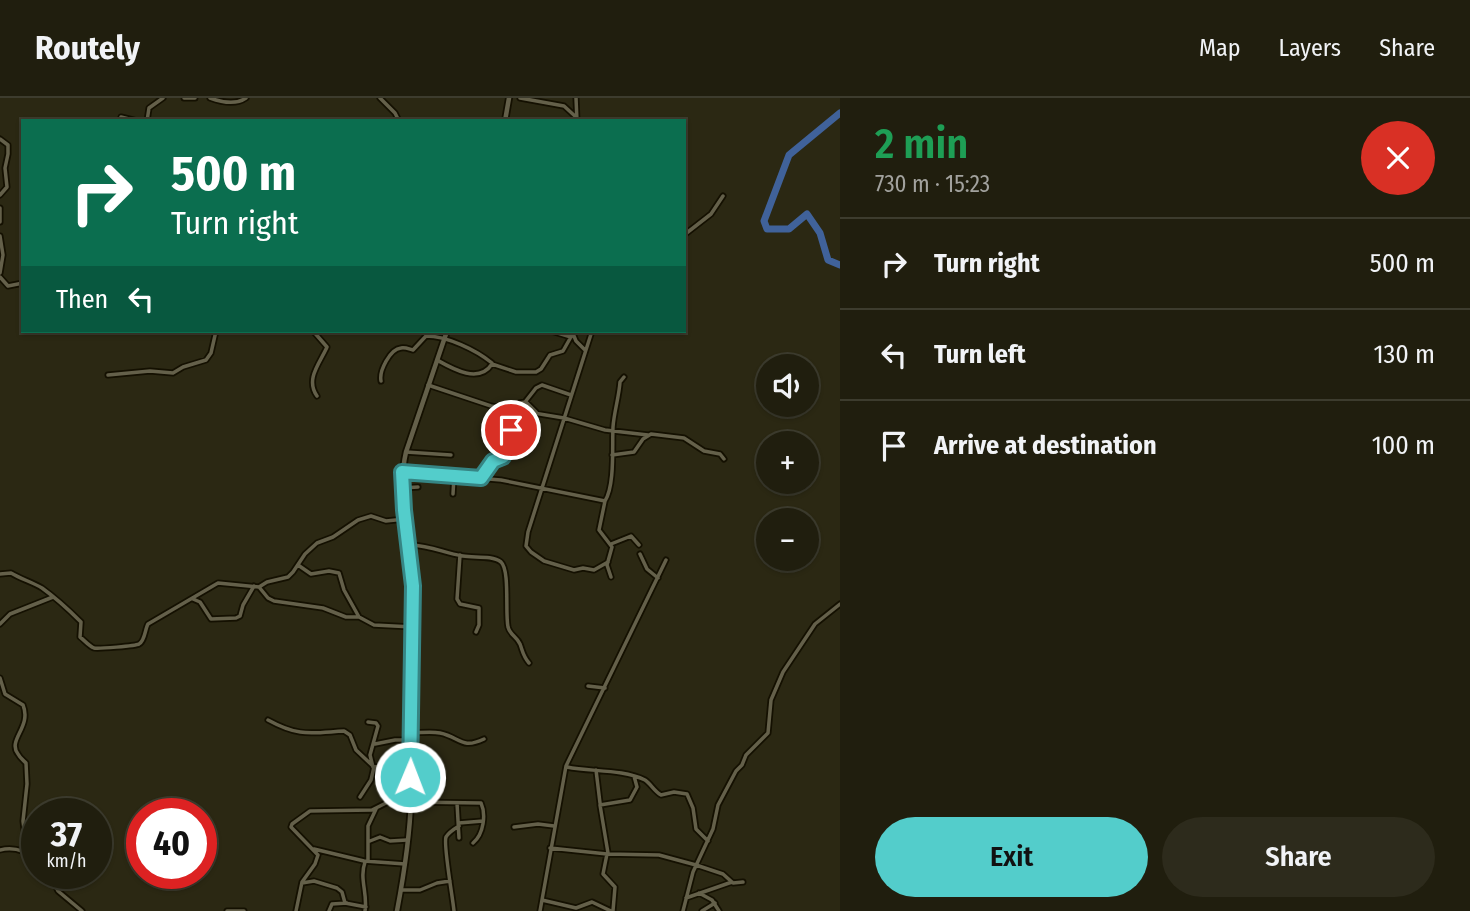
<!DOCTYPE html>
<html lang="en">
<head>
<meta charset="utf-8">
<style>
  :root { --surface:#201e0e; --page:#2d2b1c; --text:#f1f3f6; --muted:#a2a29e; --line:#3d3c2e; --accent:#53cdcb }
  body { margin:0; font-family:"Fira Sans Condensed",sans-serif; background:var(--page); color:var(--text); height:100vh; display:flex; flex-direction:column; font-size:26px; white-space:nowrap }
  * { box-sizing:border-box; margin:0 }
  p { font-size:23px; color:var(--muted) }
  .icon { flex:none; width:38px; height:38px; fill:none; stroke:currentColor; stroke-width:2; stroke-linecap:round; stroke-linejoin:round }
  .map { position:relative; flex:1; overflow:hidden }
  .sheet { display:flex; flex-direction:column; background:var(--surface); width:630px }
  .sheet>* { flex:none }
  .guide { position:absolute; left:21px; top:21px; width:665px; height:214px; border-radius:0px; box-shadow:0 2px 5px #0004,0 0 0 2px var(--line); background:#0b6e4f; color:#fff; overflow:hidden }
  .fabs { position:absolute; left:756px; top:256px; display:grid; gap:14px }
  .fabs a { display:grid; place-items:center; width:63px; height:63px; border-radius:50%; background:var(--surface); box-shadow:0 2px 5px #0004,0 0 0 2px var(--line); font-size:35px }
  .speed { position:absolute; left:21px; top:700px; display:flex; gap:14px; font-size:35px; font-weight:700; text-align:center }
  .speed>* { display:grid; place-content:center; width:91px; height:91px; border-radius:50%; background:var(--surface); box-shadow:0 2px 5px #0004,0 0 0 2px var(--line); line-height:1 }
  .speed small { font-size:18px; font-weight:400 }
  .speed .limit { border:10px solid #d22; background:#fff; color:#111 }
  .pin { position:absolute; display:grid; place-items:center; width:60px; height:60px; color:#fff; margin:-30px; border:4px solid #fff; border-radius:50%; box-shadow:0 2px 7px #0007 }
  .me { position:absolute; width:77px; margin:-38px; rotate:1deg; stroke-linejoin:round; filter:drop-shadow(0 0 5px #0008) }
  .turn { display:flex; align-items:center; gap:24px; height:147px; padding:0 35px; font-size:32px }
  .turn .icon { width:91px; height:91px; stroke-width:2.5 }
  .turn b { display:block; font-size:49px; line-height:60px }
  .then { display:flex; align-items:center; height:66px; padding:0 35px; background:#0003; gap:14px; font-size:26px }
  .round { display:grid; place-items:center; flex:none; width:74px; height:74px; border-radius:37px; background:var(--page) }
  .headline { display:flex; align-items:center; justify-content:space-between; height:119px; padding:0 35px }
  h1 { font-size:42px; font-weight:600; line-height:52px; color:#1e9e55 }
  .primary-button { display:flex; gap:14px; margin-top:auto; padding:14px 35px }
  .primary-button a { flex:1; height:80px; border-radius:42px; background:var(--accent); color:#111; font-size:28px; font-weight:600; line-height:80px; text-align:center }
  .primary-button a+a { background:var(--page); color:var(--text) }
  ul { padding:0; list-style:none }
  li { display:flex; align-items:center; gap:21px; height:91px; padding:0 35px; border-top:2px solid var(--line) }
  li div { flex:1 }
  li b { display:block; font-size:26px }
  li em { font-style:normal }
  header { display:flex; align-items:center; gap:42px; box-sizing:border-box; height:98px; padding:0 35px; background:var(--surface); border-bottom:2px solid var(--line) }
  header strong { font-size:33px }
  nav { display:flex; gap:38px; margin-inline-start:auto; font-size:24px }
  main { display:flex; flex:1; min-height:0 }
  .map>svg:first-child { display:block }
  .lines { fill:none; stroke-linecap:round; stroke-linejoin:round }
  .river { stroke:#40629a; stroke-width:7 }
  .minor-casing { stroke:#141001; stroke-width:7 }
  .tertiary-casing { stroke:#141001; stroke-width:8 }
  .minor { stroke:#64604a; stroke-width:3.5 }
  .tertiary { stroke:#64604a; stroke-width:4.5 }
  .route-casing { stroke:#368584; stroke-width:18 }
  .route { stroke:#53cdcb; stroke-width:12 }
</style>
</head>
<body>
<header>
<strong>Routely</strong>
<nav><a>Map</a><a>Layers</a><a>Share</a></nav>
</header>
<main>
<div class="map">
<svg width="840" height="813" viewBox="0 0 840 813">
  <rect width="100%" height="100%" fill="#2b2813"/>
  <g class="lines">
    <!-- river -->
    <path class="river" d="M840 15 789 57 764 123 767 131H789L807 116 820 135 828 162 840 167"/>
    <defs>
      <path id="minor" d="M184 0H195
        M210 0C221 4 236 7 246 0
        M380 0 395 15 399 23
        M520 0 564 8 576 19
        M576 0 577 23
        M121 19 137 23
        M147 23 149 10 163 0
        M0 41 8 47V56L5 70 7 89 0 97
        M0 110V124
        M684 137 711 116 723 98
        M0 138 3 157 0 175
        M0 179 8 188 23 185
        M313 233 327 249C320 265 305 281 317 298
        M551 233 571 239
        M572 233 576 243 585 252
        M592 233 528 434 526 448 531 454 544 463 574 472 583 470 594 472 608 464
        M437 262C453 271 479 286 492 266L516 274H536L541 271 550 257 563 253 572 237
        M108 277 150 273 173 275 183 269 206 262 211 255 216 233
        M381 283C379 273 390 251 401 250 405 249 409 251 413 252L426 238C447 238 476 252 492 265
        M428 287 491 308 564 320 605 332 648 337
        M525 304 536 290 542 287 571 297
        M406 354 451 357
        M612 357 634 354 643 341 651 336 684 340 704 353 720 356 724 361
        M402 374 501 382 605 403C615 387 612 349 613 329 614 314 619 299 620 284L624 279
        M481 380 493 363 503 359 519 305 526 304 536 314
        M402 390 418 389
        M453 396 454 378
        M605 403 599 432 612 449 607 467 611 479
        M611 446 631 438 639 447
        M410 447C433 448 443 455 463 458 474 460 492 457 501 464 510 472 505 515 508 529 510 537 517 539 520 546 523 554 523 558 529 565
        M640 456 647 471 658 480
        M460 457 457 501 460 506 479 510V527L476 534
        M298 467 311 476 329 473 339 475 344 492 359 519 374 527 413 529
        M0 476 11 475C21 481 32 484 42 490 56 500 68 511 81 524L80 539C84 542 89 548 94 550 97 551 136 548 139 546 145 543 145 531 148 526L218 485 259 489 267 484 288 479 293 474 305 456 317 445 333 439 358 422 371 418 386 423 405 421
        M259 489 268 500 274 503 323 510 346 519H359
        M193 501 200 504 211 521 236 520 240 518 243 507 254 488
        M0 526 10 516 53 499
        M0 580 5 596 23 607C32 629 7 642 18 656 20 660 23 662 26 665L27 686 23 723 27 755
        M588 588 605 590
        M268 622C299 639 310 635 344 633L350 637 356 652 374 669 410 665
        M368 624 376 625 378 628 370 657 373 669
        M410 635C420 635 430 633 440 635 460 639 461 652 484 641
        M375 646 395 642H411
        M567 669C591 674 622 671 645 682 651 686 654 693 661 697L674 694 687 696 693 710 696 731 708 743
        M596 672 600 705
        M360 699 371 682 374 669
        M411 704 481 705C486 716 484 736 473 745
        M457 705 459 740
        M459 725 483 723
        M514 729 538 726 554 728
        M370 743 380 739 390 743 407 742
        M550 750 607 756 659 757 696 767
        M314 751 364 763 405 766
        M0 752C14 748 26 753 37 761
        M608 755 600 707 630 702 637 689 634 678
        M607 756 603 776 615 789 613 813
        M368 762V728L376 711
        M696 767 723 776 733 785 743 784
        M49 775 58 793 82 813
        M302 785 314 783 337 790 342 794 345 805 366 809
        M401 792H420L437 785 450 783
        M699 795 712 802 719 813
        M686 800 732 784
        M542 802 576 810 592 804 611 813
        M227 813H244
        M296 813 302 784 315 766 318 757 291 729 292 726 310 713 372 712 388 704 411 701
        M329 813 332 806 347 805
        M365 813C368 796 359 781 365 764
        M454 813C453 801 443 746 446 739 449 734 454 731 459 728
        M540 813 566 668 666 462
        M683 813 693 774 713 731 718 707 736 673 742 667 746 657 768 635 771 602 783 574 815 526 840 506
        M702 813 715 805"/>
      <path id="tertiary" d="M505 23 509 0
        M397 813C404 776 410 739 411 701 411 674 410 648 410 621 411 574 414 528 413 481 412 438 396 397 406 354L447 233"/>
    </defs>
    <!-- minor casing -->
    <use href="#minor" class="minor-casing"/>
    <!-- tertiary casing -->
    <use href="#tertiary" class="tertiary-casing"/>
    <!-- minor -->
    <use href="#minor" class="minor"/>
    <!-- tertiary -->
    <use href="#tertiary" class="tertiary"/>
  </g>
  <g class="lines">
    <defs>
      <path id="route" d="M410 679 413 488 404 412 402 374 481 380 493 363 503 359 511 332"/>
    </defs>
    <!-- route casing -->
    <use href="#route" class="route-casing"/>
    <!-- route -->
    <use href="#route" class="route"/>
  </g>
</svg>
<div class="fabs">
<a><svg class="icon" aria-label="sound" viewBox="0 0 24 24"><path d="M4 9h4l5-4v14l-5-4H4zM17 9q2 3 0 6"/></svg></a>
<a>+</a>
<a>−</a>
</div>
<div class="speed"><div>37<small>km/h</small></div><div class="limit">40</div></div>
<div class="pin" style="left:511px;top:332px;background:#d93025"><svg class="icon" aria-label="arrive" viewBox="0 0 24 24"><path d="M6 21V4h12l-3 4 3 4H6"/></svg></div>
<svg class="me" style="left:410px;top:679px" viewBox="-20 -20 40 40"><circle r="17" fill="#53cdcb" stroke="#fff" stroke-width="3"/><path d="M0-11L8 9 0 5-8 9z" fill="#fff"/></svg>
<div class="guide">
<div class="turn"><svg class="icon" aria-label="right" viewBox="0 0 24 24"><path d="M7 20v-9h11M14 6l5 5-5 5"/></svg><div><b>500 m</b>Turn right</div></div>
<div class="then">Then<svg class="icon" aria-label="left" viewBox="0 0 24 24"><path d="M17 20v-9H6M10 6l-5 5 5 5"/></svg></div>
</div>
</div>
<section class="sheet">
<div class="headline"><div><h1>2 min</h1><p>730 m · 15:23</p></div><a class="round" style="background:#d93025;color:#fff"><svg class="icon" aria-label="close" viewBox="0 0 24 24"><path d="M6 6l12 12M18 6L6 18"/></svg></a></div>
<ul>
<li><svg class="icon" aria-label="right" viewBox="0 0 24 24"><path d="M7 20v-9h11M14 6l5 5-5 5"/></svg><div><b>Turn right</b></div><em>500 m</em></li>
<li><svg class="icon" aria-label="left" viewBox="0 0 24 24"><path d="M17 20v-9H6M10 6l-5 5 5 5"/></svg><div><b>Turn left</b></div><em>130 m</em></li>
<li><svg class="icon" aria-label="arrive" viewBox="0 0 24 24"><path d="M6 21V4h12l-3 4 3 4H6"/></svg><div><b>Arrive at destination</b></div><em>100 m</em></li>
</ul>
<div class="primary-button"><a>Exit</a><a>Share</a></div>
</section>
</main>
</body>
</html>
